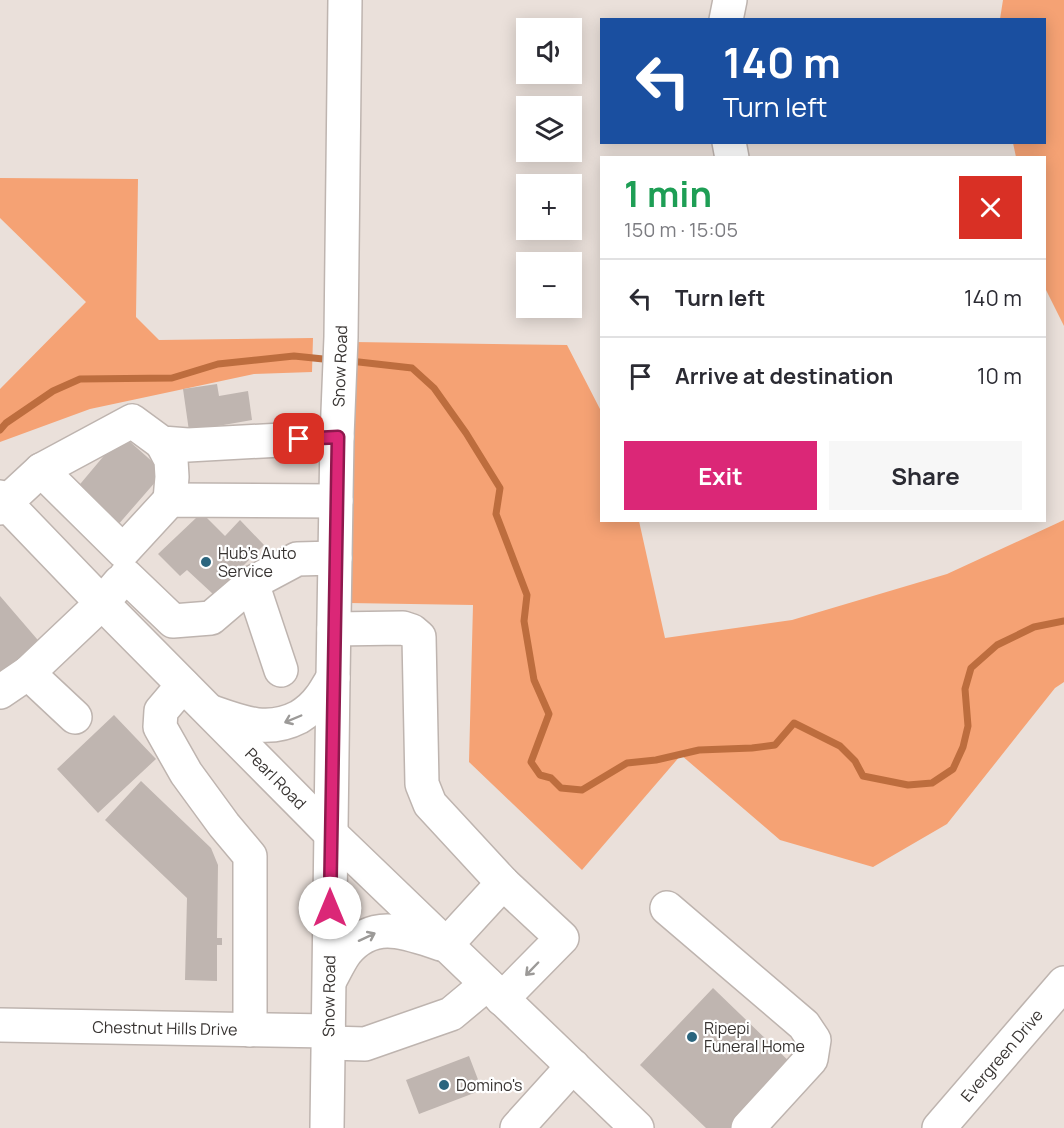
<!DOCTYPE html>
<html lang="en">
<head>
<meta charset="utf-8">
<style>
  :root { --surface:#fff; --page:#f7f7f7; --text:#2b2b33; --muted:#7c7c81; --line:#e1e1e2; --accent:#db2777 }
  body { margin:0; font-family:Manrope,sans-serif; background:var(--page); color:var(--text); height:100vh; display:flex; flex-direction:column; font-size:22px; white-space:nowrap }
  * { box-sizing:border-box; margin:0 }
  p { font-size:20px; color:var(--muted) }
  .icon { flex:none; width:33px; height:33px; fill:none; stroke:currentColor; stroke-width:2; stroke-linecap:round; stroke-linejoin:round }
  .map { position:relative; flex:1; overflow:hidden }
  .details { position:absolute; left:600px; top:156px; width:446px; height:366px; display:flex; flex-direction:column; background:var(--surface); border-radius:0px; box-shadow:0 3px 15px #0003 }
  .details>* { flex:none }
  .top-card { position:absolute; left:600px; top:18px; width:446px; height:126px; border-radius:0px; box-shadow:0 3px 15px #0003; background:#1a4fa0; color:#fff; overflow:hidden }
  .tools { position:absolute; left:516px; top:18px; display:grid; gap:12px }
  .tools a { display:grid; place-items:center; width:66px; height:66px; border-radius:0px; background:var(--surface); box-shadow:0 3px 15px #0003; font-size:30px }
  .pin { position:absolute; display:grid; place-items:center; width:51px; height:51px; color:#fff; margin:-26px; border-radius:12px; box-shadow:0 3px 9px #0006 }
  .me { position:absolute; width:66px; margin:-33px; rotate:0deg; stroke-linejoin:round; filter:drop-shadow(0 0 4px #0008) }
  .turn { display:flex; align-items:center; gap:21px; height:126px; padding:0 24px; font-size:27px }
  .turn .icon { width:78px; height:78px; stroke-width:2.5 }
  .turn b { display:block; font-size:42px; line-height:51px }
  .round { display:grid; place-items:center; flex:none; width:63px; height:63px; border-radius:0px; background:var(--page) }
  .summary { display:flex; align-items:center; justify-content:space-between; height:102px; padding:0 24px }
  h1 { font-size:36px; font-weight:700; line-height:45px; color:#1e9e55 }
  .cta { display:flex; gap:12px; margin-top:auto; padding:12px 24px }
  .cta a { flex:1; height:69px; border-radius:0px; background:var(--accent); color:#fff; font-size:24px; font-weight:700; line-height:69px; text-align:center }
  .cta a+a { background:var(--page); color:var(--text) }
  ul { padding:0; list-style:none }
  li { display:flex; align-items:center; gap:18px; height:78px; padding:0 24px; border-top:2px solid var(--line) }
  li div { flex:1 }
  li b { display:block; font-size:22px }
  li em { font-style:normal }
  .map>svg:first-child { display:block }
  .green { fill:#f5a274 }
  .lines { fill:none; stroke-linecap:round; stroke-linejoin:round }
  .stream { stroke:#bd6d3e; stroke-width:7 }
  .building { fill:#bfb5b0 }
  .minor-casing { stroke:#beb4af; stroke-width:36 }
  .major-casing { stroke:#beb4af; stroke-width:36 }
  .minor { stroke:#fff; stroke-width:33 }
  .major { stroke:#fff; stroke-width:33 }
  .oneway { stroke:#9c9a98 }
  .route-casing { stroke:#8e194d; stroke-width:15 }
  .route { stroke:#db2777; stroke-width:10 }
  .poi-dot { fill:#2b657e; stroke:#fff; stroke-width:2 }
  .labels { text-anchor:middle; stroke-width:4.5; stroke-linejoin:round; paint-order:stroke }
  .street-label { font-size:16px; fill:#383432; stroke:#fff }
  .poi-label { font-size:16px; fill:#383432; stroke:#fff; text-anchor:start }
</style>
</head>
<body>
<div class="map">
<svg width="1064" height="1128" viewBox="0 0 1064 1128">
  <rect width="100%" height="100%" fill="#eae0da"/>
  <!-- green -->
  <path class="green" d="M1003 0H1064V326L1044 286V158L1016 157 1013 143 1044 142V20L1000 19Z
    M0 178 138 179 136 317 159 340 313 338 312 372 254 374 90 409 0 442V389L86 302 0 218Z
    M354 342 567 345 601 411 602 520 639 521 665 638 792 620 947 574 1064 520V682L1055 688 947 824 873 867 780 840 681 755 582 870 469 762 473 605 349 603Z"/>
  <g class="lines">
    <!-- stream -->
    <path class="stream" d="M350 361 412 368 434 388 466 433 500 488 496 514 527 595 524 621 534 680 549 714 531 762 540 775 551 778 561 788 582 790 627 763 656 760 699 750 752 748 775 745 794 723 840 746 855 761 863 776 908 785 932 783 953 769 963 747 968 726 965 689 971 668 997 645 1034 627 1064 621
      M0 430 6 423 53 391 80 379 172 378 218 364 294 356 333 360"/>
  </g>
  <!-- building -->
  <path class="building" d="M217 384 219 396 248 391 252 420 189 431 183 389Z
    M118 439 128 440 164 472 117 526 76 489Z
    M196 518H207L225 536 240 520 264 545 214 595 187 570 180 576 158 554Z
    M0 596 43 646 0 683Z
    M114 715 156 759 98 813 57 769Z
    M141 781 211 848 218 865 217 938H222V945H217V981L185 980 187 898 105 820Z
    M713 988 796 1068 739 1128H706L640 1065Z
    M469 1056 482 1090 419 1114 406 1080Z"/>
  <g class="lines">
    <defs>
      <g id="minor">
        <path d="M726 20 730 0"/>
        <path d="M729 142 732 158"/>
        <path d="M162 443 171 460 172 477 170 500"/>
        <path d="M336 501 170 500 123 551 41 470 132 421 162 443 188 445 337 437"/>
        <path d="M0 508 41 470"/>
        <path d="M126 576 173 621 211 618 252 583 297 559 335 558"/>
        <path d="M252 583 281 670"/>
        <path d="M334 629 403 628 412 631 419 637 422 784 430 804 503 883 562 938 502 999"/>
        <path d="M28 673 75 717"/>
        <path d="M183 685 161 711 160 727 186 773 224 825 250 856V1030"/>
        <path d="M0 692 28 673 102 603 120 582"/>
        <path d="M667 908 804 1025 814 1040 811 1059 748 1128"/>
        <path d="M446 945 503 883"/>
        <path id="s1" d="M0 1025 329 1031"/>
        <path d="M329 1043 365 1044 451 1014 487 984"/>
        <path d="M517 1128 573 1066"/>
        <path id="s2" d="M939 1128 1064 983"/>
      </g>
      <g id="major">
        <path id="s3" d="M0 497 102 603 331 834 637 1128"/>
        <path d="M212 712C243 723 268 733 299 717 307 712 315 705 320 698 325 692 328 685 333 678"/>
        <path d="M330 980C335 971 340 960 346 952 374 918 407 933 441 944"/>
        <path id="s4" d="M327 1128 333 678 337 437 341 337 345 0"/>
      </g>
    </defs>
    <!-- minor casing -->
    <use href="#minor" class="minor-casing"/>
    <!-- major casing -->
    <use href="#major" class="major-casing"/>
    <!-- minor -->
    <use href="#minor" class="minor"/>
    <!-- major -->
    <use href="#major" class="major"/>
  </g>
  <!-- one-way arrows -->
  <defs><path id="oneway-shaft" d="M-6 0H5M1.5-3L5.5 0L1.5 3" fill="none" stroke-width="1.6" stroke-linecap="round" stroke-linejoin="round" transform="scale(1.5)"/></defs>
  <g class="oneway">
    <use href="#oneway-shaft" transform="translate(293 719) rotate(157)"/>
    <use href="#oneway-shaft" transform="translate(367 937) rotate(-25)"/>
    <use href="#oneway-shaft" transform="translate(532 969) rotate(134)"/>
  </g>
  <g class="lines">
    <defs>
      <path id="route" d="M299 439 338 437 330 908"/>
    </defs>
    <!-- route casing -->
    <use href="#route" class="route-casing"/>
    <!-- route -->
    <use href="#route" class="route"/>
  </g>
  <!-- markers -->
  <g class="poi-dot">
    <circle cx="206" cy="562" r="6"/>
    <circle cx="692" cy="1037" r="6"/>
    <circle cx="444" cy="1085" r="6"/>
  </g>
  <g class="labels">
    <!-- street labels -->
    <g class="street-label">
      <text dy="6" stroke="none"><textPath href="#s4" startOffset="762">Snow Road</textPath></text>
      <text dy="6" stroke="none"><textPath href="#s3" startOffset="394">Pearl Road</textPath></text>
      <text dy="6" stroke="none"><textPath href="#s4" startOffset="132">Snow Road</textPath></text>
      <text dy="6" stroke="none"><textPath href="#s1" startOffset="165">Chestnut Hills Drive</textPath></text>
      <text dy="6" stroke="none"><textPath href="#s2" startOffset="96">Evergreen Drive</textPath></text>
    </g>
    <!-- poi labels -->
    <g class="poi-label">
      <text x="218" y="559">Hub's Auto<tspan x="218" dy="18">Service</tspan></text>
      <text x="704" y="1034">Ripepi<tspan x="704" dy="18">Funeral Home</tspan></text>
      <text x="456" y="1091">Domino's</text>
    </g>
  </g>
</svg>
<div class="tools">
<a><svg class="icon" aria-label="sound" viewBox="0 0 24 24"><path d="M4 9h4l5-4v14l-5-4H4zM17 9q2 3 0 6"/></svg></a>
<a><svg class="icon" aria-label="layers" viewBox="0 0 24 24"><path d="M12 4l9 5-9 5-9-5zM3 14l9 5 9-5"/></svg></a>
<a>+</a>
<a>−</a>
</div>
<div class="pin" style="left:299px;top:439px;background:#d93025"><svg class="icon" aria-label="arrive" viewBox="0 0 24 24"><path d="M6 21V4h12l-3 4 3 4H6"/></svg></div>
<svg class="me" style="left:330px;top:908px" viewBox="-20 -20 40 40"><circle r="19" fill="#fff"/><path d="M0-13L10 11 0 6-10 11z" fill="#db2777"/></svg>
<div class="top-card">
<div class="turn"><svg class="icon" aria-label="left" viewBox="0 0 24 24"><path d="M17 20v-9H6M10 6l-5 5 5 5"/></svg><div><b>140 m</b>Turn left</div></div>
</div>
<section class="details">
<div class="summary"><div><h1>1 min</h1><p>150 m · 15:05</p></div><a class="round" style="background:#d93025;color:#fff"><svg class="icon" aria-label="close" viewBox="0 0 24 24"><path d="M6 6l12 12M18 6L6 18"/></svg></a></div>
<ul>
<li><svg class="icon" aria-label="left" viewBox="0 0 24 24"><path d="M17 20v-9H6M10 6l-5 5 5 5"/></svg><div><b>Turn left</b></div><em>140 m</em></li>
<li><svg class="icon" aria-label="arrive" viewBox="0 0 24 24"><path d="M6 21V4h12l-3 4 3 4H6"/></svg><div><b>Arrive at destination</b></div><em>10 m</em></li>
</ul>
<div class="cta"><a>Exit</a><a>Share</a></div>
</section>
</div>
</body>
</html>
